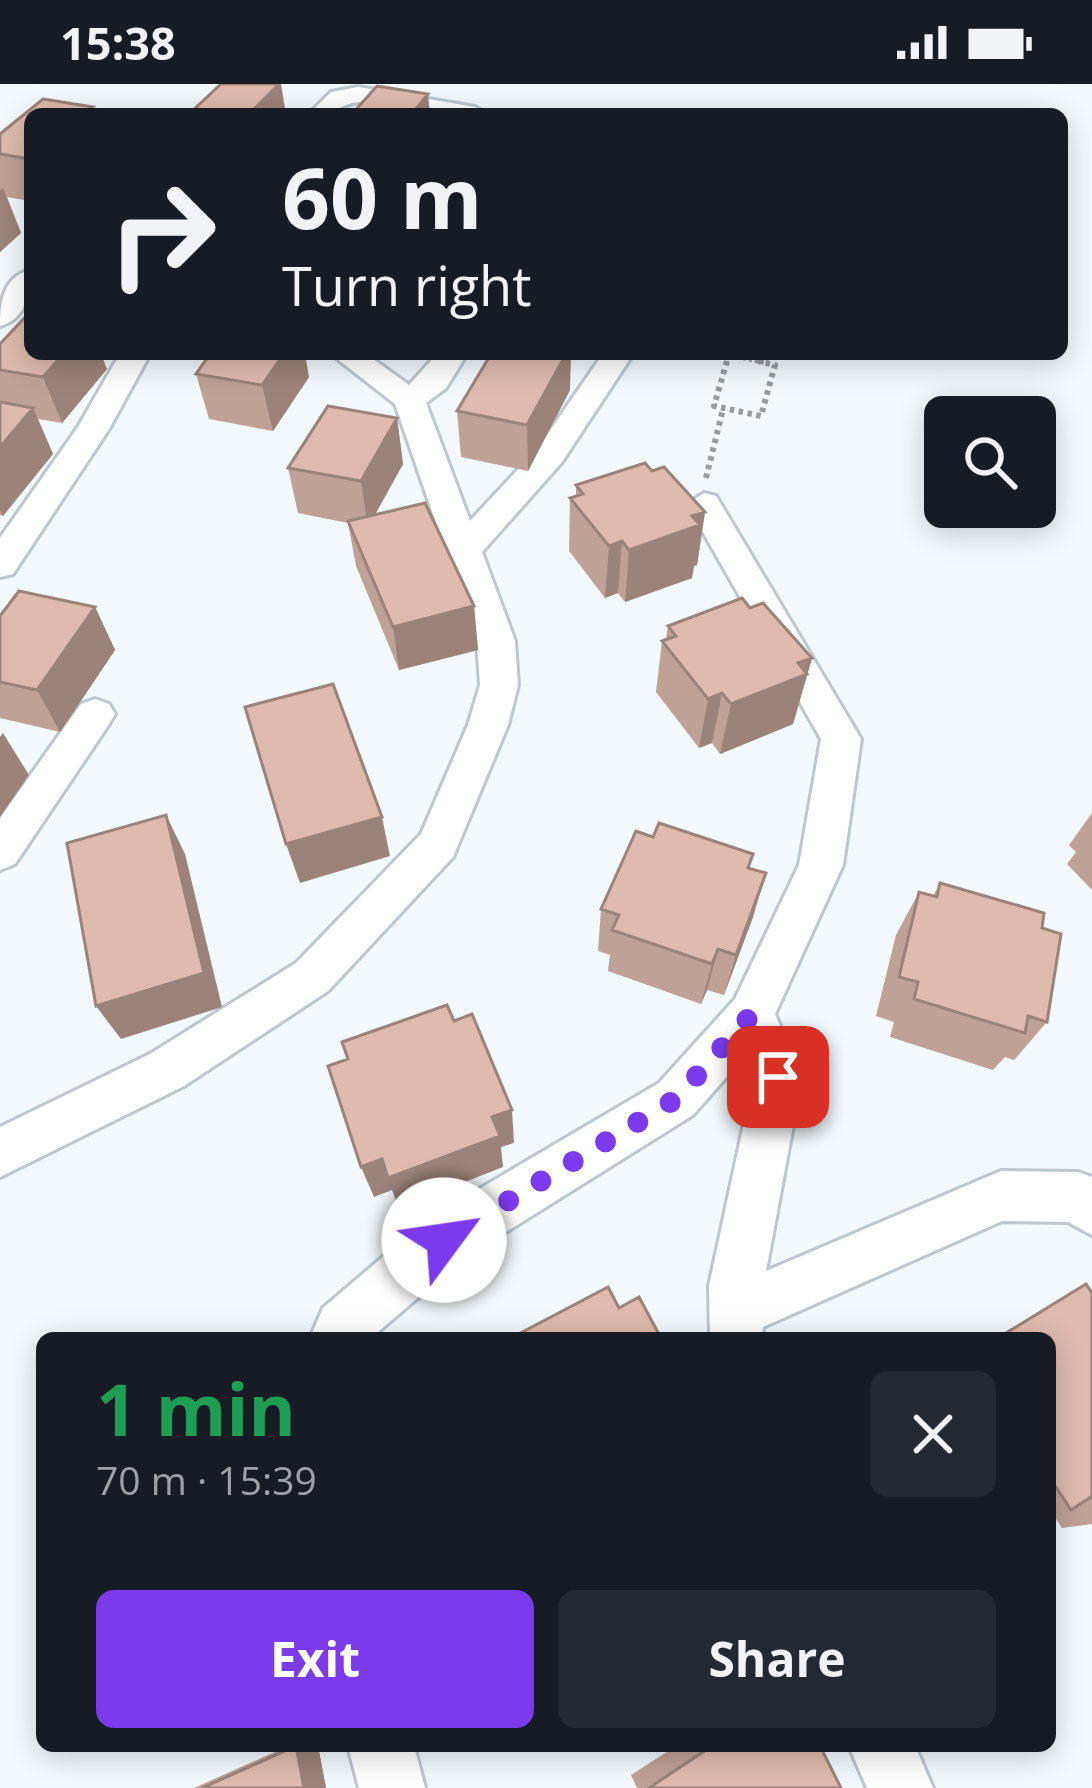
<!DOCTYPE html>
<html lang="en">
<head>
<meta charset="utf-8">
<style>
  :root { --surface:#171b24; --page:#242831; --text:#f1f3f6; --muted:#9ea1a6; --accent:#7c3aed }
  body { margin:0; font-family:"Open Sans",sans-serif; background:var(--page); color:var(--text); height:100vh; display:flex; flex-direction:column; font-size:45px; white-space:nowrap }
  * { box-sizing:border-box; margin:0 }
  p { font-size:39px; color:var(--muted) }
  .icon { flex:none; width:66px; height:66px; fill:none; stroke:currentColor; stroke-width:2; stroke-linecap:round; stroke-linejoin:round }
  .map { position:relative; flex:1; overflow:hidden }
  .drawer { position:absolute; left:36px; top:1248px; width:1020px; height:420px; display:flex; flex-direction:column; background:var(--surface); border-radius:18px; box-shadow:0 6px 30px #0003 }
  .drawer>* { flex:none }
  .banner { position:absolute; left:24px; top:24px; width:1044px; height:252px; border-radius:18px; box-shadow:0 6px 30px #0003; background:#171b24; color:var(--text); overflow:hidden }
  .buttons { position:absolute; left:924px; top:312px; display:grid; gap:24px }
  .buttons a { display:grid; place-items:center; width:132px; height:132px; border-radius:18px; background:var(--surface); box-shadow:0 6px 30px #0003; font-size:60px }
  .pin { position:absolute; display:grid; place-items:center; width:102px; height:102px; color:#fff; margin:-51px; border-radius:24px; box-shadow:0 6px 18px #0006 }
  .me { position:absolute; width:132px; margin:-66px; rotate:59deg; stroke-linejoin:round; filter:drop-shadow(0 0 9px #0008) }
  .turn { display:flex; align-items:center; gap:42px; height:252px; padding:0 60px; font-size:54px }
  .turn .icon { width:156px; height:156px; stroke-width:2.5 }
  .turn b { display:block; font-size:84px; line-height:102px }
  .round { display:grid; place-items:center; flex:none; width:126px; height:126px; border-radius:18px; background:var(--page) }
  .head { display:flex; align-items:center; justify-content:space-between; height:204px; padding:0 60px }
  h1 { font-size:72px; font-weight:700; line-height:90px; color:#1e9e55 }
  .button { display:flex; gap:24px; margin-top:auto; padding:24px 60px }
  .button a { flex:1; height:138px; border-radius:18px; background:var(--accent); color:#fff; font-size:48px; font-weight:700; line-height:138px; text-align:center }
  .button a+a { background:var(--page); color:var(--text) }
  .status { display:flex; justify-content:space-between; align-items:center; height:84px; padding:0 60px; background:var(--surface); direction:ltr }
  .status svg { height:33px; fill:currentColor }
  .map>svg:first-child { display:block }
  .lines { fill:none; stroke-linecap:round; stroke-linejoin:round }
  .minor-casing { stroke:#bdc7cf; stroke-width:6 }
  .path-far1 { stroke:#979ca0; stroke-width:4.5; stroke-dasharray:3 3; stroke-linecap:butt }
  .path { stroke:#979ca0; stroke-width:6; stroke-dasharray:4.5 4.5; stroke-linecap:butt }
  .minor { fill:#fff; fill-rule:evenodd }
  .wall { fill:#c0a196 }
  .shaded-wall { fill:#9c837a }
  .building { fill:#dfbbaf; stroke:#9c837a; stroke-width:3 }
  .route { stroke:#7c3aed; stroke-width:21; stroke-dasharray:0 37.8 }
</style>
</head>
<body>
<div class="status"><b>15:38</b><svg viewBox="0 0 49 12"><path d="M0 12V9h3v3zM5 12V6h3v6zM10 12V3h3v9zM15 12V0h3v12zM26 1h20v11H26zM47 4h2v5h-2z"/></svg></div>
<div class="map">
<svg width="1092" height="1704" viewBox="0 0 1092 1704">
  <rect width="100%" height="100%" fill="#f3f9fd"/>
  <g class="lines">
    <defs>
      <path id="minor" d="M358 3 475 23 487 30C444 30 405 21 362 18 346 17 335 30 309 30L331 8Z
        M30 186C30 210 26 235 0 242 0 219 3 193 30 186Z
        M120 270H150L109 345 13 490 0 493V454L78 343Z
        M331 270H366L409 301 437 270H467L446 304 426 319 470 437 538 364 603 270H633L562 378 482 468 515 557 518 601 508 641 453 773 328 907 184 1002 0 1093V1043L150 970 296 879 421 750 468 641 480 601 477 557 395 320Z
        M704 409 716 412 861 655 843 781 775 930 802 993 766 1187 1001 1087 1078 1088 1092 1093V1151L1068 1138 1002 1137 763 1243 762 1254H710L709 1202 754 993 745 972 693 1031 463 1175 371 1254H310L323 1224 425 1137 659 999 735 915 799 781 821 655 687 420Z
        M95 615 109 620 115 630 109 640 15 780 0 786V734L81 620Z
        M348 1662H414L425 1704H359Z
        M849 1662H915L933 1704H867Z"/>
    </defs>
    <!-- minor casing -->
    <use href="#minor" class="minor-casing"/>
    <!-- path-far1 -->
    <path class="path-far1" d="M726 280 729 271 771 280"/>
    <!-- path -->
    <path class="path" d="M727 277 714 322 761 332 775 281 758 277
      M706 394 723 325"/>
    <!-- minor -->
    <use href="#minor" class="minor"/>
  </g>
  <!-- wall -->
  <path class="wall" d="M43 15 93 23 95 30H30V117L7 113 21 149 0 168V50Z
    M0 260 107 285 62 339 38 335 53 370 3 432 0 431Z
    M196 290 309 293 273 347 209 335Z
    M570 306 528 387 461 373 457 327Z
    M397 334 403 380 375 431 474 522 478 566 399 586 356 482 348 439 298 429 288 384Z
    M652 387 705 428 697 481 694 482 692 494 625 518 618 509 605 514 569 467 570 414 576 412V401Z
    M95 523 115 566 60 648 0 634V532Z
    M750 524 812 574 793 640 720 670 712 659 699 664 656 608 662 557 666 555 668 542Z
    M1092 729V806L1067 780 1076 768 1069 761Z
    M749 784 753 833 724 911 707 906 701 920 608 887 610 871 598 867 601 825Z
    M940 799 1042 844 1047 938 1014 976 1005 973 993 986 890 953 894 938 876 932 896 851 919 808 933 812Z
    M1086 1200 1092 1209V1440L1062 1444 1052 1429H1050V1254H995Z
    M288 1662H318L326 1704H194Z
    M676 1662H820L841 1704H637L631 1691Z"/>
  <!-- shaded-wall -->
  <path class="shaded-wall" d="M279 0H281L286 30H249Z
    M428 10 430 30H412Z
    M3 104 21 149 0 168V106Z
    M63 270H101L107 285 62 339 43 293Z
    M284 270H305L309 293 273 347 262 301Z
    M566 270H571L570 306 528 387 527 341Z
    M33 324 53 370 3 432 0 426V363Z
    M397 334 403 380 368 443 361 397Z
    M705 428 697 481 694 482 692 494 625 518 629 466 692 432Z
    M622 457 618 509 605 514 609 462Z
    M474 522 478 566 399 586 393 543Z
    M95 523 115 566 60 648 37 606Z
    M812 574 793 640 720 670 731 620 798 579Z
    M722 609 712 659 699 664 708 615Z
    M3 649 29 691 0 733V653Z
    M166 731 185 770 222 923 121 955 96 922Z
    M382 733 390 772 300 799 286 760Z
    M766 789 753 833 724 911 736 871Z
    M718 865 707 906 701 920 712 880Z
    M512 1026 514 1059 501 1063 503 1083 399 1124 392 1106 374 1113 361 1083Z
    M296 1662H318L326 1704H304Z"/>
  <!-- building -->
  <path class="building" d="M221 0H279L249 30H189Z
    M377 2 428 10 412 30H352Z
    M43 15 93 23 85 30H30V75L0 70V50Z
    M29 229 30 270H63L43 293 0 286V260Z
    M210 270H284L262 301 196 290Z
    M491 270H566L527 341 457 327Z
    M0 318 33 324 0 363Z
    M328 322 397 334 361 397 288 384Z
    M645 379 652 387 664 383 705 428 692 432 700 441 629 466 622 457 609 462 570 414 583 410 576 401Z
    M425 419 474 522 393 543 348 437Z
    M19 507 95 523 37 606 0 598V532Z
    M742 514 750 524 763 519 812 574 798 579 807 590 731 620 722 609 708 615 662 557 676 552 668 542Z
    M333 600 382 733 286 760 245 623Z
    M166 731 204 889 96 922 67 759Z
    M659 739 753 770 748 784 766 789 736 871 718 865 712 880 612 846 619 831 601 825 636 747 653 753Z
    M940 799 1044 829 1042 844 1061 850 1047 938 1028 932 1025 949 914 915 918 898 899 893 919 808 937 813Z
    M447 921 454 937 472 930 512 1026 492 1033 500 1052 388 1094 382 1075 361 1083 328 982 348 975 342 958Z
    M1086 1200 1092 1209V1414L1091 1413 1071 1426 1050 1394V1254H998Z
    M608 1203 619 1224 639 1213 661 1254H511Z
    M296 1662 304 1704H202Z
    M712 1662H820L841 1704H649Z"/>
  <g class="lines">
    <!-- route -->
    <path class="route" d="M444 1156 676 1015 752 930 778 993"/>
  </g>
</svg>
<div class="buttons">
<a><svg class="icon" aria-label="search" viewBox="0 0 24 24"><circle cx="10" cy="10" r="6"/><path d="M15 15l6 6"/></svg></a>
</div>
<div class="pin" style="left:778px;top:993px;background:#d93025"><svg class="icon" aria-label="arrive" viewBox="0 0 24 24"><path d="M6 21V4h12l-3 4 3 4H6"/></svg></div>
<svg class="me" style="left:444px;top:1156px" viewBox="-20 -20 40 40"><circle r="19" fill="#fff"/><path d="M0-13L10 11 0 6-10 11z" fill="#7c3aed"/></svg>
<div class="banner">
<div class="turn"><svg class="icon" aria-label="right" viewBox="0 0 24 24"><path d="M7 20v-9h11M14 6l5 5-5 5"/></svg><div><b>60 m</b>Turn right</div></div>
</div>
<section class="drawer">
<div class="head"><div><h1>1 min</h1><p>70 m · 15:39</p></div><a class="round"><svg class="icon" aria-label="close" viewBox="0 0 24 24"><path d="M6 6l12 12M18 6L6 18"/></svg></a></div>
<div class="button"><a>Exit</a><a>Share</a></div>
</section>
</div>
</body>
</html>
